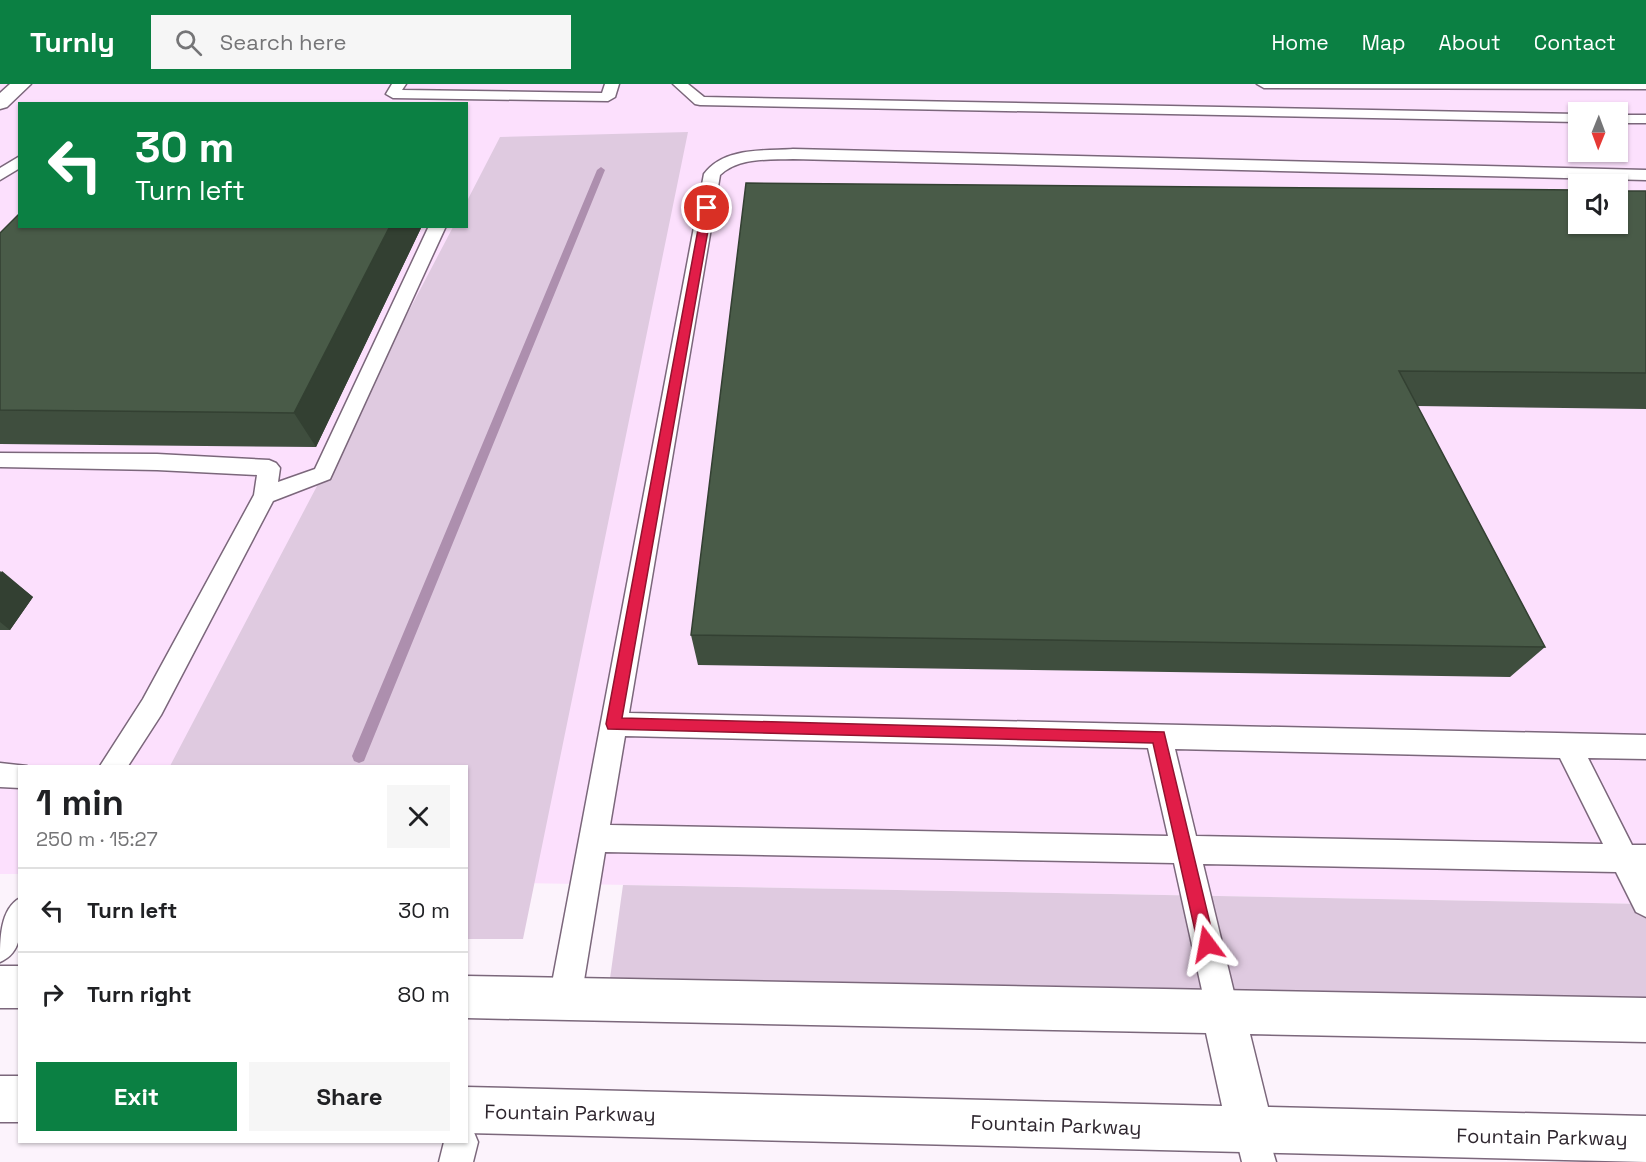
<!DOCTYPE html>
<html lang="en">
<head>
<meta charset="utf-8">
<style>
  :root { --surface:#fff; --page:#f6f6f6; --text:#202124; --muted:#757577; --line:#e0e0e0; --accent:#0b8043 }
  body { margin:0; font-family:"Space Grotesk",sans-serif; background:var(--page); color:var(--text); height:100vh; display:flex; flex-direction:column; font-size:22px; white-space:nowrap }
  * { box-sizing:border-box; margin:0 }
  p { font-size:20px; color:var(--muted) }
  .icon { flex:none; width:33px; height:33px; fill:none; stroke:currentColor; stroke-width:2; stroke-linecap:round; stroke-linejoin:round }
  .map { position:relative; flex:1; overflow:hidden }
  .side { position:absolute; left:18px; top:681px; width:450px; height:378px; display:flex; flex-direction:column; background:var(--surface); border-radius:0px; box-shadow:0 2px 4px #0004 }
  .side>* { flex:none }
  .hud { position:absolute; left:18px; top:18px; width:450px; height:126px; border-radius:0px; box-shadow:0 2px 4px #0004; background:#0b8043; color:#fff; overflow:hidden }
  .needle { width:39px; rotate:181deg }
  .fabs { position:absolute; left:1568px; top:18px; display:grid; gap:12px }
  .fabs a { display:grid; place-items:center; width:60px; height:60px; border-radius:0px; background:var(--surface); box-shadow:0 2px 4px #0004; font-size:30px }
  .pin { position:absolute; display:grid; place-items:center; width:51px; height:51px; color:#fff; margin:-26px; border:3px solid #fff; border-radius:50%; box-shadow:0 2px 6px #0007 }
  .me { position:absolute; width:66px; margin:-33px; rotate:347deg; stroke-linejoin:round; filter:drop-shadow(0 0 4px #0008) }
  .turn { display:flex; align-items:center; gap:21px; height:126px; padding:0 18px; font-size:27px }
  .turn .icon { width:78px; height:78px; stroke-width:2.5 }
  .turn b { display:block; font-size:42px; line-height:51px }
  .round { display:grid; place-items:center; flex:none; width:63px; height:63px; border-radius:0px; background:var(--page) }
  .head { display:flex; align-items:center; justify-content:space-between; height:102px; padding:0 18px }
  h1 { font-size:36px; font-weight:800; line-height:45px }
  .cta { display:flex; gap:12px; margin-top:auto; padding:12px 18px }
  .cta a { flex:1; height:69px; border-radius:0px; background:var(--accent); color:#fff; font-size:24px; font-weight:800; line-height:69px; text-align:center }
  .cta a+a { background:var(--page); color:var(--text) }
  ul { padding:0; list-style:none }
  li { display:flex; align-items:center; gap:18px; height:84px; padding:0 18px; border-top:2px solid var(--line) }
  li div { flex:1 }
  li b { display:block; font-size:22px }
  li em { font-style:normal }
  header { display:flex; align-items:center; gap:36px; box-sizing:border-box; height:84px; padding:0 30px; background:var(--accent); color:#fff }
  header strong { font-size:28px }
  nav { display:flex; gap:33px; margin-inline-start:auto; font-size:21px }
  .search { width:420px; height:54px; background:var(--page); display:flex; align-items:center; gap:15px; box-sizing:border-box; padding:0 21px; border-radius:0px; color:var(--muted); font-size:22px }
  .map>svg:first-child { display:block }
  .built { fill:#fce0fd; fill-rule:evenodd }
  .green { fill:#dfcae0 }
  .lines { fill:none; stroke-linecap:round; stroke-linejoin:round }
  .stream { fill:#ad8fae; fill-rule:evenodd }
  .service-casing { stroke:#7b677b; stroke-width:3 }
  .tertiary-casing { stroke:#7b677b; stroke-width:3 }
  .service { fill:#fff; fill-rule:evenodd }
  .tertiary { fill:#fff; fill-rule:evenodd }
  .wall { fill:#3f4e3e }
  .shaded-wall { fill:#334032 }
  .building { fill:#495b48; stroke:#334032; stroke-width:1.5 }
  .route { fill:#e11d48; stroke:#92132f; stroke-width:1.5 }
  .labels { text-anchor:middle; stroke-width:6; stroke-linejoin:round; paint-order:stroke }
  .near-street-label { font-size:20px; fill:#2f272f; stroke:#fff }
</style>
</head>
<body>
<header>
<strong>Turnly</strong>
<div class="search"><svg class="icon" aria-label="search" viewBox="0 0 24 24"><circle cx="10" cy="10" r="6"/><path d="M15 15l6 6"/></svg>Search here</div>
<nav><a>Home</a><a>Map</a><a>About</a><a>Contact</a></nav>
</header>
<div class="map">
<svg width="1646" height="1078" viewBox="0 0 1646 1078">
  <rect width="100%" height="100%" fill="#fcf3fc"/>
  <!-- built -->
  <path class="built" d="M0 0H1646V820L467 798 466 682H20L19 790H0ZM20 20H466V142H20ZM1578 28H1617V68H1578ZM1578 100H1617V140H1578Z"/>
  <!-- green -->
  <path class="green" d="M688 48 523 855H467L466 682H170L453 143 466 142 467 117 500 53Z
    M623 801 1646 820V917L607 916Z"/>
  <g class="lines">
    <!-- stream -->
    <path class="stream" d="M601 83 605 86 366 672 364 677 359 679 354 677 352 672 597 86Z"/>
    <defs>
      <path id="service" d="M392 0H406L402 6 602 9 605 0H619L615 13 608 17 393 14 386 10Z
        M673 0H688L704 13 1578 30V38L700 21 695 20Z
        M1257 0H1646V5L1264 4Z
        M1617 31H1646V39H1617Z
        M793 65 1646 86V96L793 75C768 76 739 73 720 91L629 629 1646 651V675L1588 674 1632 761H1646V833L1636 828 1616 788 1203 780 1239 929 1234 940 1223 945 1212 940 1207 929 1174 779 605 768 581 915 576 926 565 931 554 926 549 915 704 90C724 63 764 67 793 65ZM625 652 1148 664 1168 752 610 741ZM1175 665 1560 674 1603 760 1196 752Z
        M20 72V84L0 96V84Z
        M429 142H446L330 395 273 417 161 631 128 682H100L143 615 254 411 257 391 157 386 0 383V369L157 370 269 376 276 379 280 384 278 398 315 385Z
        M0 679 27 682H20V704L0 703Z
        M20 814C20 838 26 867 0 878 0 855 0 825 20 814Z
        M1251 1029 1263 1034 1276 1078H1242L1234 1046 1239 1034Z
        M466 1043 473 1046 478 1058 473 1078H439L444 1058H466Z"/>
      <path id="tertiary" d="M10 0H31L7 23 0 25V9Z
        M0 882H20V924H0Z
        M466 892 1646 914V958L1250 950 1268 1023 1646 1032V1078L466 1049V1003L1222 1022 1206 949 466 934Z
        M0 992H20V1038H0Z"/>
    </defs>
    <!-- service casing -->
    <use href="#service" class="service-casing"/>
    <!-- tertiary casing -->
    <use href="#tertiary" class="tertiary-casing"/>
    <!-- service -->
    <use href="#service" class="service"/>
    <!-- tertiary -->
    <use href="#tertiary" class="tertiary"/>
  </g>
  <!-- wall -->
  <path class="wall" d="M1646 107V325L1417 322 1545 563 1510 593 698 581 691 551Z
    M422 142 316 363 0 360V149Z
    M0 487 33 513 10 546H0Z"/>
  <!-- shaded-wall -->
  <path class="shaded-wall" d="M390 142H422L316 363 294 329Z
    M2 487 33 513 10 546 0 538V490Z"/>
  <!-- building -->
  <path class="building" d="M746 99 1578 106V140H1617V107H1646V289L1399 287 1545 563 691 551Z
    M20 129V142H390L294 329 0 326V149Z"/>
  <!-- route -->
  <path class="route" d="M707 121 712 124 622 634 1164 648 1215 860 1213 866 1207 868 1201 866 1198 860 1153 659 608 645 606 640 702 124Z"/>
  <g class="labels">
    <!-- near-street labels -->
    <g class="near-street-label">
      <text transform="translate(570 1029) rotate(1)" y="7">Fountain Parkway</text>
      <text transform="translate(1056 1041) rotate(2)" y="7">Fountain Parkway</text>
      <text transform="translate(1542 1053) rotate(1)" y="7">Fountain Parkway</text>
    </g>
  </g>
</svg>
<div class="fabs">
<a><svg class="needle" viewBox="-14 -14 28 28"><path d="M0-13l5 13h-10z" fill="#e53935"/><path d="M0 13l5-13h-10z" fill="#757577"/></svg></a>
<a><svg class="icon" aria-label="sound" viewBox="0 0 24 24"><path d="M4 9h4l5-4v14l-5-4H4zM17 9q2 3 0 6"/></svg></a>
</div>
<div class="pin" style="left:707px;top:124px;background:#d93025"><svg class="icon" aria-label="arrive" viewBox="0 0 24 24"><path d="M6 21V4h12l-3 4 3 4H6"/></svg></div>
<svg class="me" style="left:1207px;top:860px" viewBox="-20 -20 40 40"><path d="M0-17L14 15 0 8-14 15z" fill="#e11d48" stroke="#fff" stroke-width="4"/></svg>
<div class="hud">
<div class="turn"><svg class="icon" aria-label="left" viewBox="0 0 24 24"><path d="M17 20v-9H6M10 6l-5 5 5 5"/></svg><div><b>30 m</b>Turn left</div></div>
</div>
<section class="side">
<div class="head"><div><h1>1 min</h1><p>250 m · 15:27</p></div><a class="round"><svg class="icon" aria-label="close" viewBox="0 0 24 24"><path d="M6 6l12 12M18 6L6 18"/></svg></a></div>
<ul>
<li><svg class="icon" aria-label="left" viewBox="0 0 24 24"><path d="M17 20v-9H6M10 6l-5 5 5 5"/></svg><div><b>Turn left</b></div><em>30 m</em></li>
<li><svg class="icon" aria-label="right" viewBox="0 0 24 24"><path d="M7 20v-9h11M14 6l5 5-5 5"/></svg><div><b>Turn right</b></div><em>80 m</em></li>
</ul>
<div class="cta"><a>Exit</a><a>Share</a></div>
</section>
</div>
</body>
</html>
